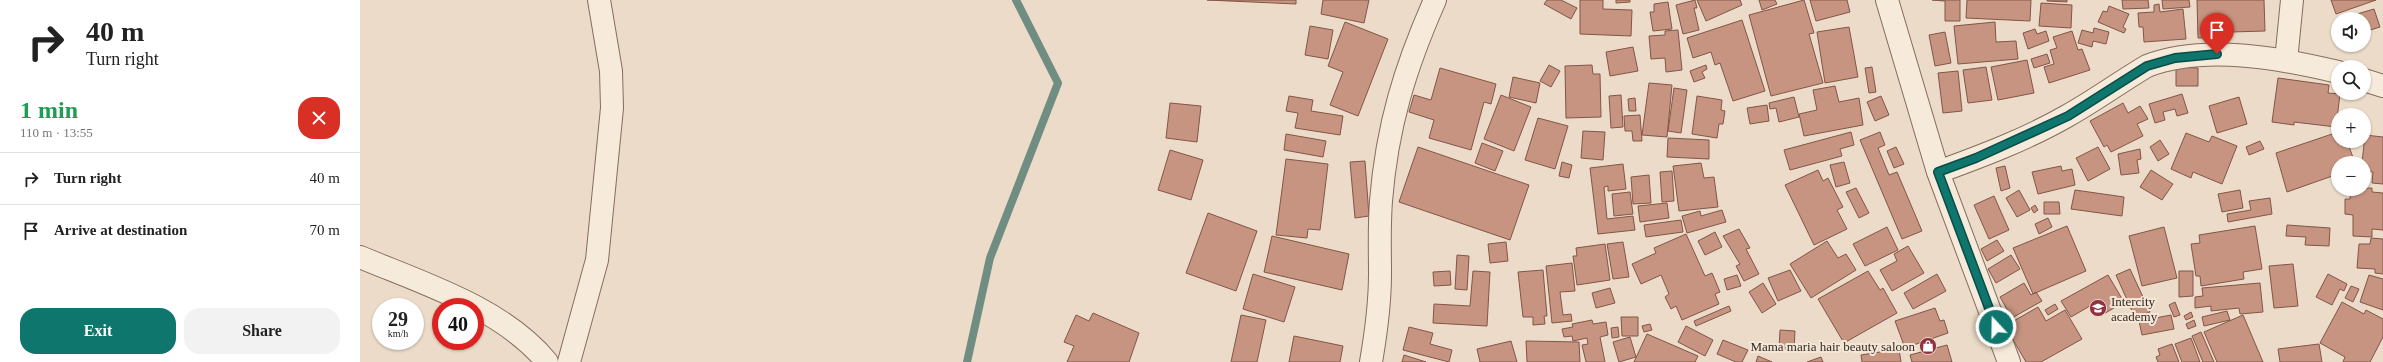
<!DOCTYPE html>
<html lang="en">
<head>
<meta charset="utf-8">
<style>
  :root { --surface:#fff; --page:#f2f2f2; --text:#222; --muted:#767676; --line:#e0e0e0; --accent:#0f766e }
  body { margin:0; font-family:"Times New Roman",serif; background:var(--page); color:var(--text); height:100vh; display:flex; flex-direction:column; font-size:15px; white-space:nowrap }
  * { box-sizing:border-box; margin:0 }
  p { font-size:13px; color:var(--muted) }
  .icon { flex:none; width:22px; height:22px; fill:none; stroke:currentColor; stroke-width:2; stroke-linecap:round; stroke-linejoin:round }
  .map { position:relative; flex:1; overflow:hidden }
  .drawer { display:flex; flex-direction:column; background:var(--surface); width:360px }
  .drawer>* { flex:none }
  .hud { background:#fff; color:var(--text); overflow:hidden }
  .controls { position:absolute; left:1971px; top:12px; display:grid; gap:8px }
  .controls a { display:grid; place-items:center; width:40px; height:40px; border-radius:50%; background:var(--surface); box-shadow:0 1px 3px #0004; font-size:20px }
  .speed { position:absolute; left:12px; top:298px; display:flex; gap:8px; font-size:20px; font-weight:700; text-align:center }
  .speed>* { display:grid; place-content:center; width:52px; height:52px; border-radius:50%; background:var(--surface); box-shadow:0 1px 3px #0004; line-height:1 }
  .speed small { font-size:10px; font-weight:400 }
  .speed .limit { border:6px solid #d22; background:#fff; color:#111 }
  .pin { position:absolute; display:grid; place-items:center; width:34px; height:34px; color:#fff; margin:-41px -17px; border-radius:50% 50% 50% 0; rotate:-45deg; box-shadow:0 0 4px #0007 }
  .pin .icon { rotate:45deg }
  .me { position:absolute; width:44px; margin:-22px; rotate:339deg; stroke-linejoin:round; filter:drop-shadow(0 0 3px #0008) }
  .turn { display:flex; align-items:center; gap:14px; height:84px; padding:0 20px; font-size:18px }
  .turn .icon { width:52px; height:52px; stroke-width:2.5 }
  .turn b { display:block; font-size:28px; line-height:34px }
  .round { display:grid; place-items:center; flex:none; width:42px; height:42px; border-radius:16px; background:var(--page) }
  .summary { display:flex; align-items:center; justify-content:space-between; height:68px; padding:0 20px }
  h1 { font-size:24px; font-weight:600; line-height:30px; color:#1e9e55 }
  .button { display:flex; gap:8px; margin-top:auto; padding:8px 20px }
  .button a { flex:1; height:46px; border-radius:16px; background:var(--accent); color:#fff; font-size:16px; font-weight:600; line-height:46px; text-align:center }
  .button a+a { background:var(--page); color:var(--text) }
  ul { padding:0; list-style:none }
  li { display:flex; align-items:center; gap:12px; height:52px; padding:0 20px; border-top:1px solid var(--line) }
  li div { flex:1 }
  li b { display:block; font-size:15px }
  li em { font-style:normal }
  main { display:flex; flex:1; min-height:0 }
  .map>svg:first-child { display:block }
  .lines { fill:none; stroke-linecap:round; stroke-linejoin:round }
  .stream { stroke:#6f8d81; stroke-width:8 }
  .building { fill:#c69481; stroke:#835546 }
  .minor-casing { stroke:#856d5e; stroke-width:24 }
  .minor { stroke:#f6eada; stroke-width:22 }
  .route-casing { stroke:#0a4d48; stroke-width:10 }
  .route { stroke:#0f766e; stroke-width:7 }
  .labels { text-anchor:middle; stroke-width:4; stroke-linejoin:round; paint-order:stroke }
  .poi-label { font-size:13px; fill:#372821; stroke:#f3e7d7; text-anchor:start }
</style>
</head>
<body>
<main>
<section class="drawer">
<div class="hud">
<div class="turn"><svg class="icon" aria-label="right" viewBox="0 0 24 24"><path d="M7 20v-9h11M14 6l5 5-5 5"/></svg><div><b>40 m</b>Turn right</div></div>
</div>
<div class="summary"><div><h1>1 min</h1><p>110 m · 13:55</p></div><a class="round" style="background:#d93025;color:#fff"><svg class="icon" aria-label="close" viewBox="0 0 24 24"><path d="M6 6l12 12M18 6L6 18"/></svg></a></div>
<ul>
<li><svg class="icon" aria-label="right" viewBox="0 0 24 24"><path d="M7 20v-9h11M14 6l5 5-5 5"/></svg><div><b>Turn right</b></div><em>40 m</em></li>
<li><svg class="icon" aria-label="arrive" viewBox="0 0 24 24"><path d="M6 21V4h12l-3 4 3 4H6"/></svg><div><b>Arrive at destination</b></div><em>70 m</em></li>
</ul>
<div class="button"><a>Exit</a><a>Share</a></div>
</section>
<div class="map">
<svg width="2023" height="362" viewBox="0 0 2023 362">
  <rect width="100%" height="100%" fill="#ebdbc8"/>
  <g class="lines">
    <!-- stream -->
    <path class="stream" d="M607 362 630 258 698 83 656 0"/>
  </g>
  <!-- building -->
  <path class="building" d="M847 0H936V4Z
    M963 0H1009L1004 23 961 14Z
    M1187 0H1201L1217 8 1211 19 1184 4Z
    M1220 0H1243V9L1272 10 1271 36 1220 34Z
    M1256 0H1270V2L1256 3Z
    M1335 0 1337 8H1334L1339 30 1323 34 1316 5Z
    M1337 0H1380L1382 5 1346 21Z
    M1399 0H1415L1417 4 1402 10Z
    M1444 0 1454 33 1449 34 1463 83 1411 96 1389 15Z
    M1450 0H1487L1490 12 1456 21Z
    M1572 0H1600V21H1585V1Z
    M1607 0H1671L1670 21 1606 18Z
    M1687 0H1707V2L1687 1Z
    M1762 0H1788L1789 8 1763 9Z
    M1802 0H1829L1830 7 1803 9Z
    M1837 0H1904L1905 31 1871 32V37L1838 38Z
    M1971 0H2016L1976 14Z
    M1308 2 1312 29 1293 31 1290 12H1294V4Z
    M1681 3 1712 5 1711 28 1679 26Z
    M1799 4 1800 12 1823 9 1826 39 1784 42 1783 27H1779L1778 13 1794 12V5Z
    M1749 6 1769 14 1763 27 1766 29 1764 33 1738 22 1743 11 1747 12Z
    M2014 9 2020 27 2004 32V19H1980Z
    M1382 20 1405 91 1373 101 1360 63 1355 65 1351 52 1333 58 1327 38Z
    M985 22 1028 39 998 116 970 105 983 72 968 66Z
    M1635 22 1636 42 1656 41 1658 59 1598 64 1594 26Z
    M950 26 973 30 968 59 945 55Z
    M1489 27 1498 77 1465 83 1457 32Z
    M1734 28 1749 32 1746 44 1733 41 1732 47 1718 43 1722 30 1733 33Z
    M1675 29 1677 34 1686 31 1689 41 1668 49 1663 33Z
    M1318 30 1322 70 1306 72 1305 58 1291 59 1289 36 1305 35V31Z
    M1712 31 1718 50 1722 49 1730 70 1689 83 1684 67 1694 64 1690 50 1697 48 1693 37Z
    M1585 32 1591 63 1575 66 1569 35Z
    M1273 47 1278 71 1250 76 1246 52Z
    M1687 54 1690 63 1674 68 1671 59Z
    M1667 60 1674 93 1638 100 1631 67Z
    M1189 65 1200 71 1191 87 1180 81Z
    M1232 65 1233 74H1240L1241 117 1206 118 1205 66Z
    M1346 65 1347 69 1342 72 1345 78 1334 82 1330 71Z
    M1512 67 1516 92 1509 93 1505 68Z
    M1626 67 1632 100 1608 103 1603 70Z
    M1816 67 1838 68V86H1816Z
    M1080 68 1136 84 1131 104 1124 102 1111 150 1069 138 1074 120 1049 112 1054 95 1071 100Z
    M1598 71 1602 111 1583 113 1578 73Z
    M1153 77 1180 83 1176 103 1149 97Z
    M1918 78 1969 85 1968 93 1980 94 1976 127 1934 122V125L1912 122Z
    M1289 83 1312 85 1307 137 1282 135Z
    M1475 86 1479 102 1499 98 1503 125 1444 136 1439 114 1457 110 1453 90Z
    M1314 88 1327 90 1321 133 1308 131Z
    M1822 94 1828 113 1817 116 1815 109 1803 112 1805 120 1795 123 1789 104Z
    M1141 95 1171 107 1154 151 1124 139Z
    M1261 95 1263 127 1251 128 1249 96Z
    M929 96 953 100 951 111 983 116 980 135 935 128 938 113 926 111Z
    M1337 96 1362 100 1361 110 1365 111 1363 124H1359L1357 138 1332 134Z
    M1521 96 1529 115 1515 121 1507 102Z
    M1434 97 1439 117 1419 122 1416 108 1410 109 1409 103Z
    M1879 97 1887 124 1857 133 1849 106Z
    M1275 98 1276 111H1269L1268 99Z
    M810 103 841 106 837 142 806 138Z
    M1763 103 1768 113 1780 106 1788 119 1777 124 1783 136 1751 152 1747 145 1744 147 1730 121Z
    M1407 105 1409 121 1390 124 1387 108Z
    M1280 115 1282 141H1273L1272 131H1265L1264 116Z
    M1178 118 1208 126 1195 169 1165 160Z
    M1223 131 1245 132 1243 160 1221 158Z
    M1491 132 1494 145 1480 149 1482 156 1430 170 1424 150Z
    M1520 132 1525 145 1518 148 1529 175 1537 172 1562 231 1542 239 1500 140Z
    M1978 132V141H1987L1995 163H1978V174L1927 192 1916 153Z
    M1826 133 1849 142 1852 136 1877 146 1862 184 1833 172 1831 178 1811 169Z
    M926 134 966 141 963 157 924 150Z
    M2005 135 2023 137V184L2012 183 2013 172 2004 171 2002 163Z
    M1308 138 1349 140V159L1307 157Z
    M1800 140 1809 154 1798 161 1790 147Z
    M1900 141 1904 149 1889 155 1886 147Z
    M1122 143 1143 151 1135 171 1115 163Z
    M1058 147 1169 185 1150 240 1039 202Z
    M1536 147 1544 164 1534 168 1527 151Z
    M1738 147 1750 169 1728 181 1716 158Z
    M1780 149 1781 159 1777 160 1779 173 1761 175 1758 154Z
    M810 150 843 160 831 200 798 190Z
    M926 159 968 164 960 230 948 229 947 238 916 235Z
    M1005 161 1009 216 995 218 990 162Z
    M1202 162 1212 165 1209 178 1199 176Z
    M1484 162 1490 183 1476 187 1470 165Z
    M1341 163 1344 178 1354 177 1358 207 1319 211 1313 166Z
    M1263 164 1266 189 1248 191V186L1244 187 1247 219 1273 216 1275 230 1238 234 1230 168Z
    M1645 166 1650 188 1641 191 1636 168Z
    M1701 166 1702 171 1712 169 1715 185 1678 194 1672 172Z
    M1458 170 1463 181 1468 178 1483 207 1477 210 1487 229 1454 245 1425 185Z
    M1791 170 1813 184 1802 200 1780 187Z
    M1312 171 1314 201 1302 202 1300 172Z
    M1289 175 1291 203 1273 204 1271 177Z
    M1496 188 1509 213 1499 218 1486 192Z
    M2012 188V192L2023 193V230L2012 229V237L1993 236V215L1985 214V199H1990L1991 189Z
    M1659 190 1670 210 1657 217 1646 198Z
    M1715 190 1764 197 1762 216 1711 209Z
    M1880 190 1883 208 1862 212 1858 194Z
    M1270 192 1273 214 1254 216 1252 194Z
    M1634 196 1649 230 1629 239 1614 205Z
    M1910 198 1912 214 1868 222 1867 214 1891 210 1889 201Z
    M1684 202H1699L1700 214H1684Z
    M1307 203 1309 218 1280 222 1278 206Z
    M1675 205 1678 210 1674 213 1671 208Z
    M1362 210 1366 222 1327 233 1322 216 1340 211 1341 216Z
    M848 213 897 231 876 291 826 273Z
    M1688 218 1692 227 1679 234 1675 224Z
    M1321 220 1323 232 1286 237 1284 225Z
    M1927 225 1970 228 1969 246 1945 245 1946 237 1926 236Z
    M1707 226 1726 271 1673 294 1653 248Z
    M1895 226 1902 269 1883 272 1884 279 1841 286 1840 276H1836L1831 244 1840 243 1839 235Z
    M1527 227 1538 250 1505 266 1493 244Z
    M1804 227 1817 278 1782 286 1769 236Z
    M1379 229 1390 248 1386 249 1399 274 1384 281 1376 266 1380 264 1363 236Z
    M1355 232 1362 247 1345 255 1338 241Z
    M1326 234 1345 276 1352 273 1360 292 1355 294 1359 304 1322 320 1316 306 1311 309 1305 297 1309 294 1301 275 1281 284 1272 264 1296 253 1294 248Z
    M912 236 989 254 982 290 904 272Z
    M2011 238 2023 239V274L2015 273V269L1997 268 1999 244H2010Z
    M1637 240 1644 251 1627 261 1621 249Z
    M1467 241 1478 258 1486 254 1496 270 1451 298 1430 264Z
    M1146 242 1148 261 1130 263 1128 244Z
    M1263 242 1269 277 1253 279 1247 244Z
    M1245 244 1250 280 1217 285 1213 256H1217L1216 248Z
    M1548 246 1564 273 1532 291 1520 270 1537 261 1534 254Z
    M1097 255 1109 256 1107 290 1095 289Z
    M1651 255 1660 269 1636 283 1628 269Z
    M1212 263 1215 291 1200 292 1203 315 1211 314 1212 321 1192 323 1186 266Z
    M1933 264 1938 306 1914 308 1909 266Z
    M1770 269 1790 312 1775 318 1756 275Z
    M1183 270 1187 316H1184L1185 324 1173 325V317H1163L1158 272Z
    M1430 270 1441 291 1418 301 1408 278Z
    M1090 271 1091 285 1074 286 1073 272Z
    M1113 271 1130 272 1127 326 1073 323 1074 304 1110 306Z
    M1508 271 1520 290 1523 288 1537 313 1484 343 1458 299Z
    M1819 271H1833V296L1819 297Z
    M893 274 935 287 924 322 883 309Z
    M1577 274 1586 291 1553 309 1544 293Z
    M1968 274 1987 284 1984 291 1980 289 1972 305 1956 297Z
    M1377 275 1381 286 1367 290 1364 279Z
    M1748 275 1764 302 1742 315 1735 303 1711 317 1701 301Z
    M2009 275 2023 279V310L2000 302Z
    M1403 283 1416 304 1402 313 1389 292Z
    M1664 283 1671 295 1676 292 1682 301 1652 318 1640 297Z
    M1900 283 1903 312 1880 314 1879 308 1851 311V306L1835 308V297L1843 296 1842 288Z
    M1991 286 1999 289 1993 302 1985 298Z
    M1250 288 1255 303 1236 308 1232 293Z
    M1815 302 1820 315 1814 317 1809 305Z
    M1982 302 2004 314 2006 310 2023 319V337L2010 362H1983L1985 357 1960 343Z
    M1695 304 1698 309 1688 315 1685 310Z
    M1369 306 1371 311 1336 326 1334 321Z
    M1678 307 1686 321 1705 310 1722 339 1681 362H1666L1645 326Z
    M1575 308 1580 321 1584 320 1588 333 1545 348 1535 321Z
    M1867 311 1870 320 1844 326 1842 317Z
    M1831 312 1833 317 1826 320 1824 316Z
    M733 313 779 333 769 362H707L714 346 704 342 716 315 729 321Z
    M881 315 906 320 897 362H871Z
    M1811 315 1814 329 1782 335 1779 321Z
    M1883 315 1903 362H1857L1844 332Z
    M1261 317H1278V336H1262Z
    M1232 320 1233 324 1246 322 1248 335 1240 337 1245 362H1226L1222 345 1228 344 1227 338 1213 341 1212 336 1204 337 1202 329 1213 327 1212 324Z
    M1834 320 1836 326 1828 329 1826 324Z
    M1290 324 1292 330 1284 332 1282 326Z
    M1326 326 1353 340 1345 356 1318 342Z
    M1049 327 1073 333 1070 344 1092 350 1089 362 1043 350Z
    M1258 327 1259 337 1252 338 1251 328Z
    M1420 330 1435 331 1434 350H1419Z
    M1841 332 1854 362H1843L1832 336Z
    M1287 334 1338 356 1335 362H1274Z
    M934 336 983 346 980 362H929Z
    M1270 337 1276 357 1259 362 1253 342Z
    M1831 338 1840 362H1822L1815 344Z
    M1363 340 1388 350 1382 362H1376L1357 354Z
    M1151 341 1157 362H1120L1117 349Z
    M1166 341 1219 342 1220 362H1167Z
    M1812 344 1819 362H1798L1796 357 1800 355 1798 349Z
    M1959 344 1962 362H1920L1918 349Z
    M1587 345 1592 362H1552L1550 355Z
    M1539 349 1541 362H1502L1501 355Z
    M1044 355 1066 362H1042Z
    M1398 356 1412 362H1396Z
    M1461 357 1463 362H1447Z"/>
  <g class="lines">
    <defs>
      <path id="minor" d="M1527 0 1578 172 1649 362
        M1926 61 1932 0
        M2004 80 2023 86
        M1578 172C1622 156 1667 139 1707 116 1734 101 1760 82 1787 66 1844 44 1920 58 1978 72
        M0 257C62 283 143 308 187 362
        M209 362 237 260 252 108 251 71 239 0
        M1011 362C1016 333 1020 304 1020 274 1020 250 1019 226 1021 201 1027 126 1045 68 1075 0"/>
    </defs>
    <!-- minor casing -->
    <use href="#minor" class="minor-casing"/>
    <!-- minor -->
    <use href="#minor" class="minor"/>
  </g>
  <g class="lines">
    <defs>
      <path id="route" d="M1636 327 1578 172 1616 158 1708 116 1787 66 1815 58 1857 54"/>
    </defs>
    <!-- route casing -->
    <use href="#route" class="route-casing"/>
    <!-- route -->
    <use href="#route" class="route"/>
  </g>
  <!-- icons -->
  <defs>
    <symbol id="school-disc" viewBox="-11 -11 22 22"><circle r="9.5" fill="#903341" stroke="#f3e7d7"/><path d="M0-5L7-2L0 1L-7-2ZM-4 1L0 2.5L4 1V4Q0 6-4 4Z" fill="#fff"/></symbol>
    <symbol id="shop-disc" viewBox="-11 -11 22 22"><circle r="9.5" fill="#903341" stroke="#f3e7d7"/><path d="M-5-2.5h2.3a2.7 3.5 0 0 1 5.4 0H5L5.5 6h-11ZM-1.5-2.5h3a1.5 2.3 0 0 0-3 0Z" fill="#fff"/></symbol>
  </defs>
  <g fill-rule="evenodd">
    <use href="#school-disc" x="1728" y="298" width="20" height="20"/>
    <use href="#shop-disc" x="1558" y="336" width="20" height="20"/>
  </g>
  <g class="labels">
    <!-- poi labels -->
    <g class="poi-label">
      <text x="1751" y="306">Intercity<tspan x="1751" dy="15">academy</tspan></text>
      <text x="1555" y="351" text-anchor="end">Mama maria hair beauty saloon</text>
    </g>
  </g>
</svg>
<div class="controls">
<a><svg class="icon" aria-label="sound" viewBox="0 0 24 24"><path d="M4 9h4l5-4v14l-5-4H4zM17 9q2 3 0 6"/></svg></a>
<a><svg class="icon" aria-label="search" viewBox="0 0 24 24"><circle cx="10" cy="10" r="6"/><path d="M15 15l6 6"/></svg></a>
<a>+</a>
<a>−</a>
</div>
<div class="speed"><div>29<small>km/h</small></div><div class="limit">40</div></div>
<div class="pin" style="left:1857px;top:54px;background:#d93025"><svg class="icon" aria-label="arrive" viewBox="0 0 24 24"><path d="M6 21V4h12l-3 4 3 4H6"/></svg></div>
<svg class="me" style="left:1636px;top:327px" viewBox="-20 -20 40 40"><circle r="17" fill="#0f766e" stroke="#fff" stroke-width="3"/><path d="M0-11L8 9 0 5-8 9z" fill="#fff"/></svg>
</div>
</main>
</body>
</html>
